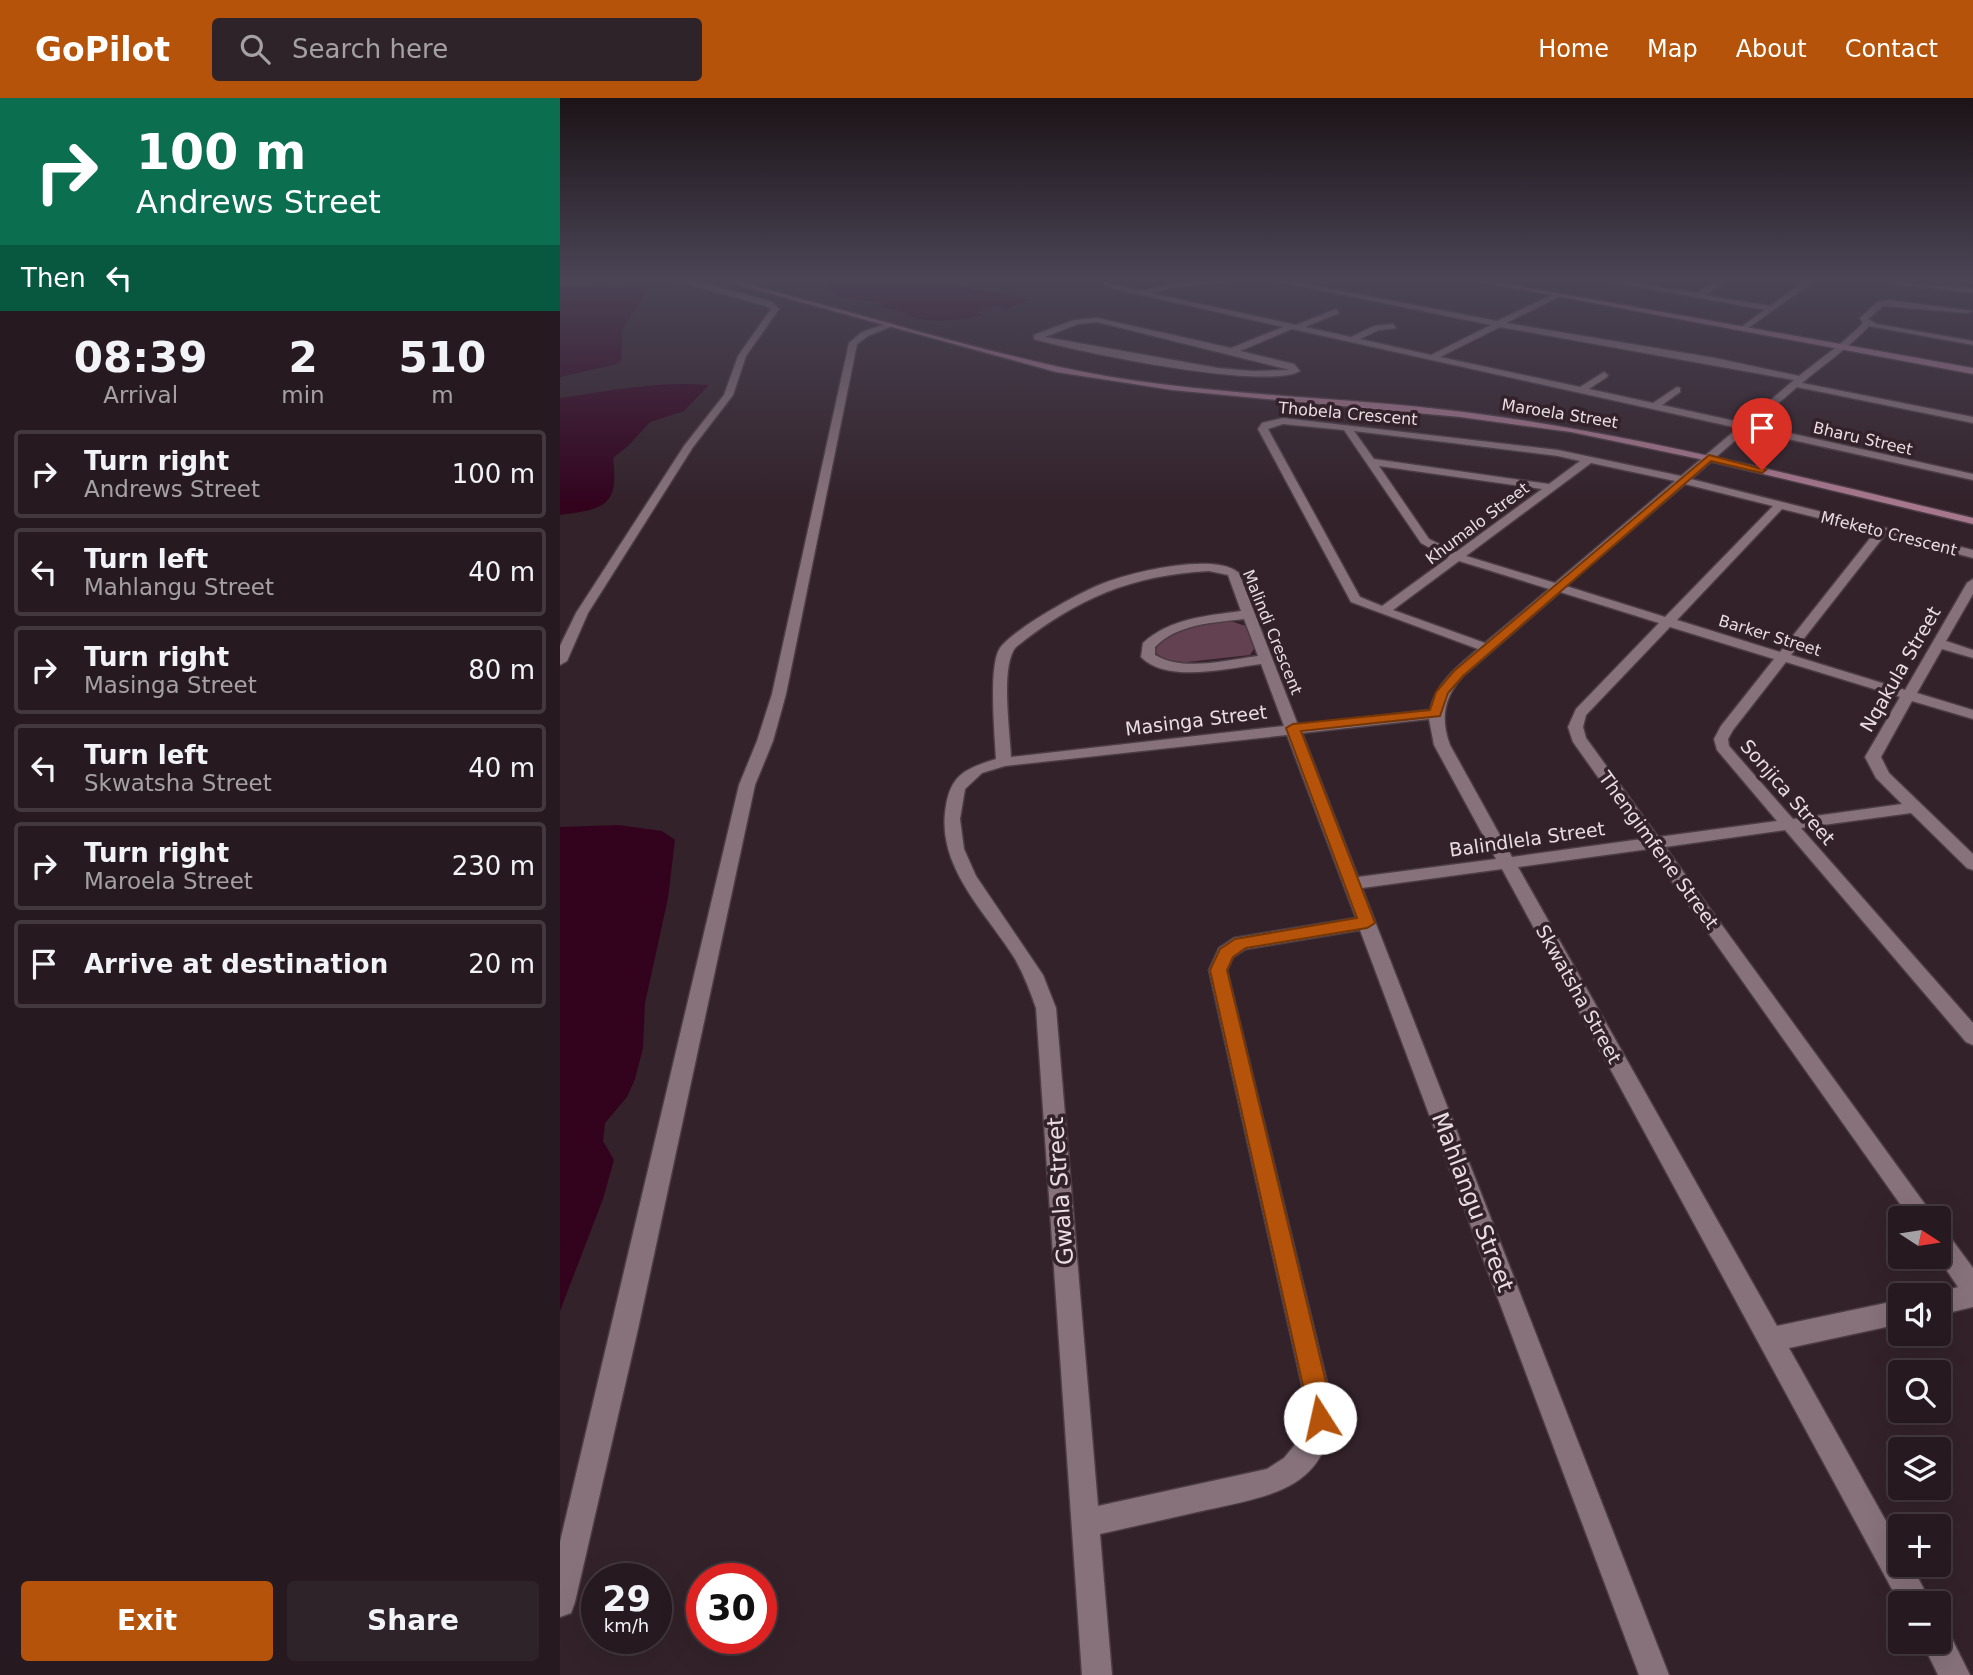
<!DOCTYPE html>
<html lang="en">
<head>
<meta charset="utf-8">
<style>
  :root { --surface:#261a20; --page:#2e2329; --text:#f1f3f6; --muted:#a4a1a5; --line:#42383e; --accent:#b45309 }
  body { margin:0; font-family:"DejaVu Sans",sans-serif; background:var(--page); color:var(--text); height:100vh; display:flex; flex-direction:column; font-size:26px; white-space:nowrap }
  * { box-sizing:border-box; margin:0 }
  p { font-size:23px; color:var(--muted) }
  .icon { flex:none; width:38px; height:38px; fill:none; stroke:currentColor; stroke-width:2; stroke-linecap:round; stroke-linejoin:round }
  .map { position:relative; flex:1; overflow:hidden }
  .panel { display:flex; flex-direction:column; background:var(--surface); width:560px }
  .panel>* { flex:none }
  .banner { background:#0b6e4f; color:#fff; overflow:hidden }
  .needle { width:46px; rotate:102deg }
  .controls { position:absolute; left:1328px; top:1108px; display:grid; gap:14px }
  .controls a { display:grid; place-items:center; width:63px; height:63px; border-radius:7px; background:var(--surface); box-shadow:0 7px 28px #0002,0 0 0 2px var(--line); font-size:35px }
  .speed { position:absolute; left:21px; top:1465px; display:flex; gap:14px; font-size:35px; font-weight:700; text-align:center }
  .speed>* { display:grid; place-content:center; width:91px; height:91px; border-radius:50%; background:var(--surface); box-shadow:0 7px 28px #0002,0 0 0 2px var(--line); line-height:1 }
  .speed small { font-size:18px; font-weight:400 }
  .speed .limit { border:10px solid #d22; background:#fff; color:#111 }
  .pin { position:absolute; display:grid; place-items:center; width:60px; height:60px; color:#fff; margin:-72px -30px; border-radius:50% 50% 50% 0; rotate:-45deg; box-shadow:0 0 7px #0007 }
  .pin .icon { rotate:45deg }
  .me { position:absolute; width:77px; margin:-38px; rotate:350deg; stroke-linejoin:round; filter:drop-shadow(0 0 5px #0008) }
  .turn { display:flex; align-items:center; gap:24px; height:147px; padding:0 21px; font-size:32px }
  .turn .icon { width:91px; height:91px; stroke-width:2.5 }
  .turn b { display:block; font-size:49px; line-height:60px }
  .then { display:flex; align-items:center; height:66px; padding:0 21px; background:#0003; gap:14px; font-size:26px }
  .eta { display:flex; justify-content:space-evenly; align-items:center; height:119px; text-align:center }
  .eta b { font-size:42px; font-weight:700; line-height:49px }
  .primary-button { display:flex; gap:14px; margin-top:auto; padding:14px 21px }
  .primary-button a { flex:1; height:80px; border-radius:7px; background:var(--accent); color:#fff; font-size:28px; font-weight:700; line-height:80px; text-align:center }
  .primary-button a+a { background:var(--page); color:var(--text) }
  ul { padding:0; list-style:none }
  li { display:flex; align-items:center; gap:21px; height:88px; margin:0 14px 10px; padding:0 7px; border:4px solid var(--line); border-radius:7px }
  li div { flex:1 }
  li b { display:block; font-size:26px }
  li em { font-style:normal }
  header { display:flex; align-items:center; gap:42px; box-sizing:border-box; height:98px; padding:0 35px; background:var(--accent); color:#fff }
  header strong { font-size:33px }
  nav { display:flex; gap:38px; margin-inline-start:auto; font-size:24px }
  .search { width:490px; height:63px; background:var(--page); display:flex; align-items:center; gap:18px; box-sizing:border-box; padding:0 24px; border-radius:7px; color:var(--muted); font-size:26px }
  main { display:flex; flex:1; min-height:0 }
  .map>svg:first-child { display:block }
  .green { fill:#644151 }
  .water { fill:#33031e }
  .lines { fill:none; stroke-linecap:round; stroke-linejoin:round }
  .street-casing { stroke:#4c3d44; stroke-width:3 }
  .secondary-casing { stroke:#4c3d44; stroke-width:3 }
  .street { fill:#87727b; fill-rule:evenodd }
  .secondary { fill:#a6778d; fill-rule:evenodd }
  .route { fill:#b45309; stroke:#753606; stroke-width:2 }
  .labels { text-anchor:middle; stroke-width:7; stroke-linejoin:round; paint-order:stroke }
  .far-street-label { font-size:16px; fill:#e9dde2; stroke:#33222a }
  .street-label { font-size:19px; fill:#e9dde2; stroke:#33222a }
  .near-street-label { font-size:23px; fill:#e9dde2; stroke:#33222a }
</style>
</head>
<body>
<header>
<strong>GoPilot</strong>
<div class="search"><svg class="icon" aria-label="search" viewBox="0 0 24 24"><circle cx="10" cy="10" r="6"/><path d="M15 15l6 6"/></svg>Search here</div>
<nav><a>Home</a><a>Map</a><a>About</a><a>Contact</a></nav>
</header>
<main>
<section class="panel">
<div class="banner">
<div class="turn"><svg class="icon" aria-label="right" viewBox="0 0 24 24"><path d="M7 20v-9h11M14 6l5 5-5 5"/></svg><div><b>100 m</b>Andrews Street</div></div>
<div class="then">Then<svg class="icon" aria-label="left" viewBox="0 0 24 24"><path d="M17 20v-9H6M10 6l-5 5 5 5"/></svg></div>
</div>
<div class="eta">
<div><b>08:39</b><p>Arrival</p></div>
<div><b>2</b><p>min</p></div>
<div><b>510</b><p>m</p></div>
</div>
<ul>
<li><svg class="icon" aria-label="right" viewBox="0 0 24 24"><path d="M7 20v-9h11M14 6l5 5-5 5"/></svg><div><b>Turn right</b><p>Andrews Street</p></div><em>100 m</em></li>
<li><svg class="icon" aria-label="left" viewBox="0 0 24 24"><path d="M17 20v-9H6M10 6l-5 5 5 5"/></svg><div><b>Turn left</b><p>Mahlangu Street</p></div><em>40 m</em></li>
<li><svg class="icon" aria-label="right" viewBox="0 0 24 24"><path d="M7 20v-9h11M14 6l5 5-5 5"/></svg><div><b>Turn right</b><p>Masinga Street</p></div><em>80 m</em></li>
<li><svg class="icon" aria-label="left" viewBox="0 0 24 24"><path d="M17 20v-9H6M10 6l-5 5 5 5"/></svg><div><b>Turn left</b><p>Skwatsha Street</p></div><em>40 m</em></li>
<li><svg class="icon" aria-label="right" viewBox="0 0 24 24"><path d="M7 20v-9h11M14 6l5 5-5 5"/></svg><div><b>Turn right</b><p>Maroela Street</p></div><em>230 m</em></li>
<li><svg class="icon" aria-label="arrive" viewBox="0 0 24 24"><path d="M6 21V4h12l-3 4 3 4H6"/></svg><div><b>Arrive at destination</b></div><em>20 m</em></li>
</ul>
<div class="primary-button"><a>Exit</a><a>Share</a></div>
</section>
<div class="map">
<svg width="1413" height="1577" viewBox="0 0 1413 1577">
  <rect width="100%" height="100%" fill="#33222a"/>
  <!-- green -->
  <path class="green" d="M670 523 686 528 694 551 690 557 618 565 610 564 595 555C599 532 651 525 670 523Z"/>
  <!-- water -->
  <path class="water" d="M269 183H387L422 194H438L469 202 446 211 435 208 418 214 422 217C403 223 364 226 346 217L348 215C339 212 329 212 319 209L324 206C307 202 294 202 276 197L277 195 268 189Z
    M0 189 67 190 87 193 62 233 61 262 57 266 0 279Z
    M149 287 124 313 90 324 69 347 53 360C59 408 45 411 0 417V300C49 293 99 283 149 287Z
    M58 727 102 733 115 742 108 800 85 905 83 950 75 981 67 999 45 1025 43 1043 54 1062 43 1101 0 1213V729Z"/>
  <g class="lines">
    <defs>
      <path id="street" d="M116 183H140L212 204 219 211 186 258 173 297 133 349 28 515 7 563 0 567V548L16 515 124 348 164 297 178 258 211 211 206 208Z
        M539 183 582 193 615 185 673 183 615 189 591 195 736 227 776 211 779 215 745 229 791 239 814 228 833 226 836 230 819 232 800 241 871 257 931 227 715 183H730L937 223 996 195 999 199 946 225 1155 260 1239 278C1261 260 1284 245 1303 225L1300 220 1317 204 1328 202 1412 213 1408 215 1323 208 1308 221 1317 226 1413 243V247L1309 228C1289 250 1264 266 1242 285L1413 319V325L1237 289 1193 327 1413 376V382L1187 332 1131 381 1413 452V460L1325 437 1231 557 1345 592 1407 485 1413 481V496L1386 543 1413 552V560L1382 551 1357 595 1413 612V621L1352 603 1321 659 1329 675 1413 756V772L1407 770 1351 715 1241 730 1413 925V947L1406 944 1225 732 1105 749 1375 1120H1350L1089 751 958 769 1217 1228 1340 1202V1226L1229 1250 1340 1448V1466H1351L1371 1505 1340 1506 942 771 802 790 1109 1577H1079L800 832 686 851 673 859 667 872 771 1301C775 1389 715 1397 646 1412 611 1420 576 1428 540 1436L552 1577H522L476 910C470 893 464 877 455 861 426 814 375 768 386 708 391 676 407 670 436 661 435 638 428 567 440 550 455 530 520 494 544 485 572 474 655 454 679 475L738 627 870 612C876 585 898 568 918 551L791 504 698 331 702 325 723 320 998 352 1121 378 1178 330 732 231 680 253 734 266 740 273C707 293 517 254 474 241V237L514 222 537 220 671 250 723 229 555 191ZM537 224 730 272 692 273 658 270 485 239 518 226ZM940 229 1234 282 1184 325 1102 307 1120 294V290L1117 289 1093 305 1029 291 1047 279 1048 277 1044 274 1020 289 880 259ZM723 326 784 332 861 445 888 460 822 508 800 499 708 331ZM794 333 998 358 1020 363 989 386 814 361ZM1031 365 1115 383 995 485 906 458ZM819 368 982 391 896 454 869 441ZM1125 386 1213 408 1105 519 1006 488ZM1222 411 1315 434 1220 554 1117 522ZM899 463 989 491 925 545 833 512ZM649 473 668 477 681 513C647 518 610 520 583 545L581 559C607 586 668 570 701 566L724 628 451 659C450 634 440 567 456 549 516 501 571 477 649 473ZM1000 494 1099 525 1016 611 1008 629 1013 644 1082 741 952 759 890 647C880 620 884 599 903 578ZM684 521 698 558C666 562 624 574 595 557V549C619 525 653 525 684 521ZM1110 529 1214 561 1161 628 1154 641 1157 652 1217 723 1098 739 1026 640 1023 629 1026 617ZM1226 564 1340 599 1305 659 1316 680 1342 706 1233 721 1169 648 1168 641 1173 632ZM869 621 874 647 936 761 798 779 742 635ZM727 637 796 820 674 840 659 850 649 872 745 1301 744 1328 739 1342 724 1360 707 1371 538 1408 496 910 483 877 416 778 404 751 400 721 405 691 422 675 445 668Z
        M1048 183H1064L1136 195 1157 183H1166L1144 197 1210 208 1245 183H1254L1184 233 1181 229 1205 212Z
        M1323 183 1413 191V195L1327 185Z
        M328 225 335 227 308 238 297 246 226 596 213 643 195 687 78 1231 15 1504 11 1515 0 1519V1444L179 687 197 643 212 596 289 245 302 234Z
        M1379 1131 1387 1135 1413 1170V1209L1379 1217V1197H1370L1398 1189 1377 1158Z
        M1379 1530 1388 1533 1410 1577H1378L1362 1544H1379Z"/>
      <path id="secondary" d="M164 183H176C282 211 388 244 495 268 628 298 769 297 904 314 1076 336 1244 380 1413 420V426L1149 363 1011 334 900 319 612 292 496 274Z
        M916 183H931L1413 270V276Z"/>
    </defs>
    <!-- street casing -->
    <use href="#street" class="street-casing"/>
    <!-- secondary casing -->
    <use href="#secondary" class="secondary-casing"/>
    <!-- street -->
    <use href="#street" class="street"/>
    <!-- secondary -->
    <use href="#secondary" class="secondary"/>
  </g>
  <!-- sky -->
  <linearGradient id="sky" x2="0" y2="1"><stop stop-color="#1c1317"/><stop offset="0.45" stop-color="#4a4455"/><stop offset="1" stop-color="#4a4455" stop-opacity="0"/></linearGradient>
  <rect width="1413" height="404" fill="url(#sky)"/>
  <!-- route -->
  <path class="route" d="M1149 357 1206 372 1202 375 1151 363 903 578 888 595 880 618 741 633 815 825 807 830 686 850 673 859 667 872 770 1301 772 1320 769 1328 760 1332 751 1328 746 1301 650 872 660 851 675 841 797 820 726 630 733 626 870 612 876 594 894 573Z"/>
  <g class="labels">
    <!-- far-street labels -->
    <g class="far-street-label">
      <text transform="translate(788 315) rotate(5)" y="6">Thobela Crescent</text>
      <text transform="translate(1000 315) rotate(9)" y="6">Maroela Street</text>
      <text transform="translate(1303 340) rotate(13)" y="6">Bharu Street</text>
      <text transform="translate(917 425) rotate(-37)" y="6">Khumalo Street</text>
      <text transform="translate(1329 435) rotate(14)" y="6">Mfeketo Crescent</text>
      <text transform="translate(713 534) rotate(68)" y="6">Malindi Crescent</text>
      <text transform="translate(1210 537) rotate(17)" y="6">Barker Street</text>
    </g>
    <!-- street labels -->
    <g class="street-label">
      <text transform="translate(1340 571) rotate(-60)" y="7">Nqakula Street</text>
      <text transform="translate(636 622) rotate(-7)" y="7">Masinga Street</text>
      <text transform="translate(1228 694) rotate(49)" y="7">Sonjica Street</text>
      <text transform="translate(967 741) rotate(-8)" y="7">Balindlela Street</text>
      <text transform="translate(1099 752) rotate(54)" y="7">Thengimfene Street</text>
      <text transform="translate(1019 896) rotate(61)" y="7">Skwatsha Street</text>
    </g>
    <!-- near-street labels -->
    <g class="near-street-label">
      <text transform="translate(500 1093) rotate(-94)" y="8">Gwala Street</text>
      <text transform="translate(913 1104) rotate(69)" y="8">Mahlangu Street</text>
    </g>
  </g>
</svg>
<div class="controls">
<a><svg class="needle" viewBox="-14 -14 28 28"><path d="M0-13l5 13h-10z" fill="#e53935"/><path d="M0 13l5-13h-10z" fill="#a4a1a5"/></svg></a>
<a><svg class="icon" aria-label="sound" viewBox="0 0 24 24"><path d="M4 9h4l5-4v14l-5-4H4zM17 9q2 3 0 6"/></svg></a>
<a><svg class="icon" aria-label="search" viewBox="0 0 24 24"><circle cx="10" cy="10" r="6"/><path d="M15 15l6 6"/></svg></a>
<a><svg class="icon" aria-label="layers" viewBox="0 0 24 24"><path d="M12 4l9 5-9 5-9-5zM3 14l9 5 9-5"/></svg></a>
<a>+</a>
<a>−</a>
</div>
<div class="speed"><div>29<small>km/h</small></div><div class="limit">30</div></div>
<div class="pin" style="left:1202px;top:372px;background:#d93025"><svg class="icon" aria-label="arrive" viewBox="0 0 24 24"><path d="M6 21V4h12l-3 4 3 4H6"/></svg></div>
<svg class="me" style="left:760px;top:1320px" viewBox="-20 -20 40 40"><circle r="19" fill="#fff"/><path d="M0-13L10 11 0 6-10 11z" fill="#b45309"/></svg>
</div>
</main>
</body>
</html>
